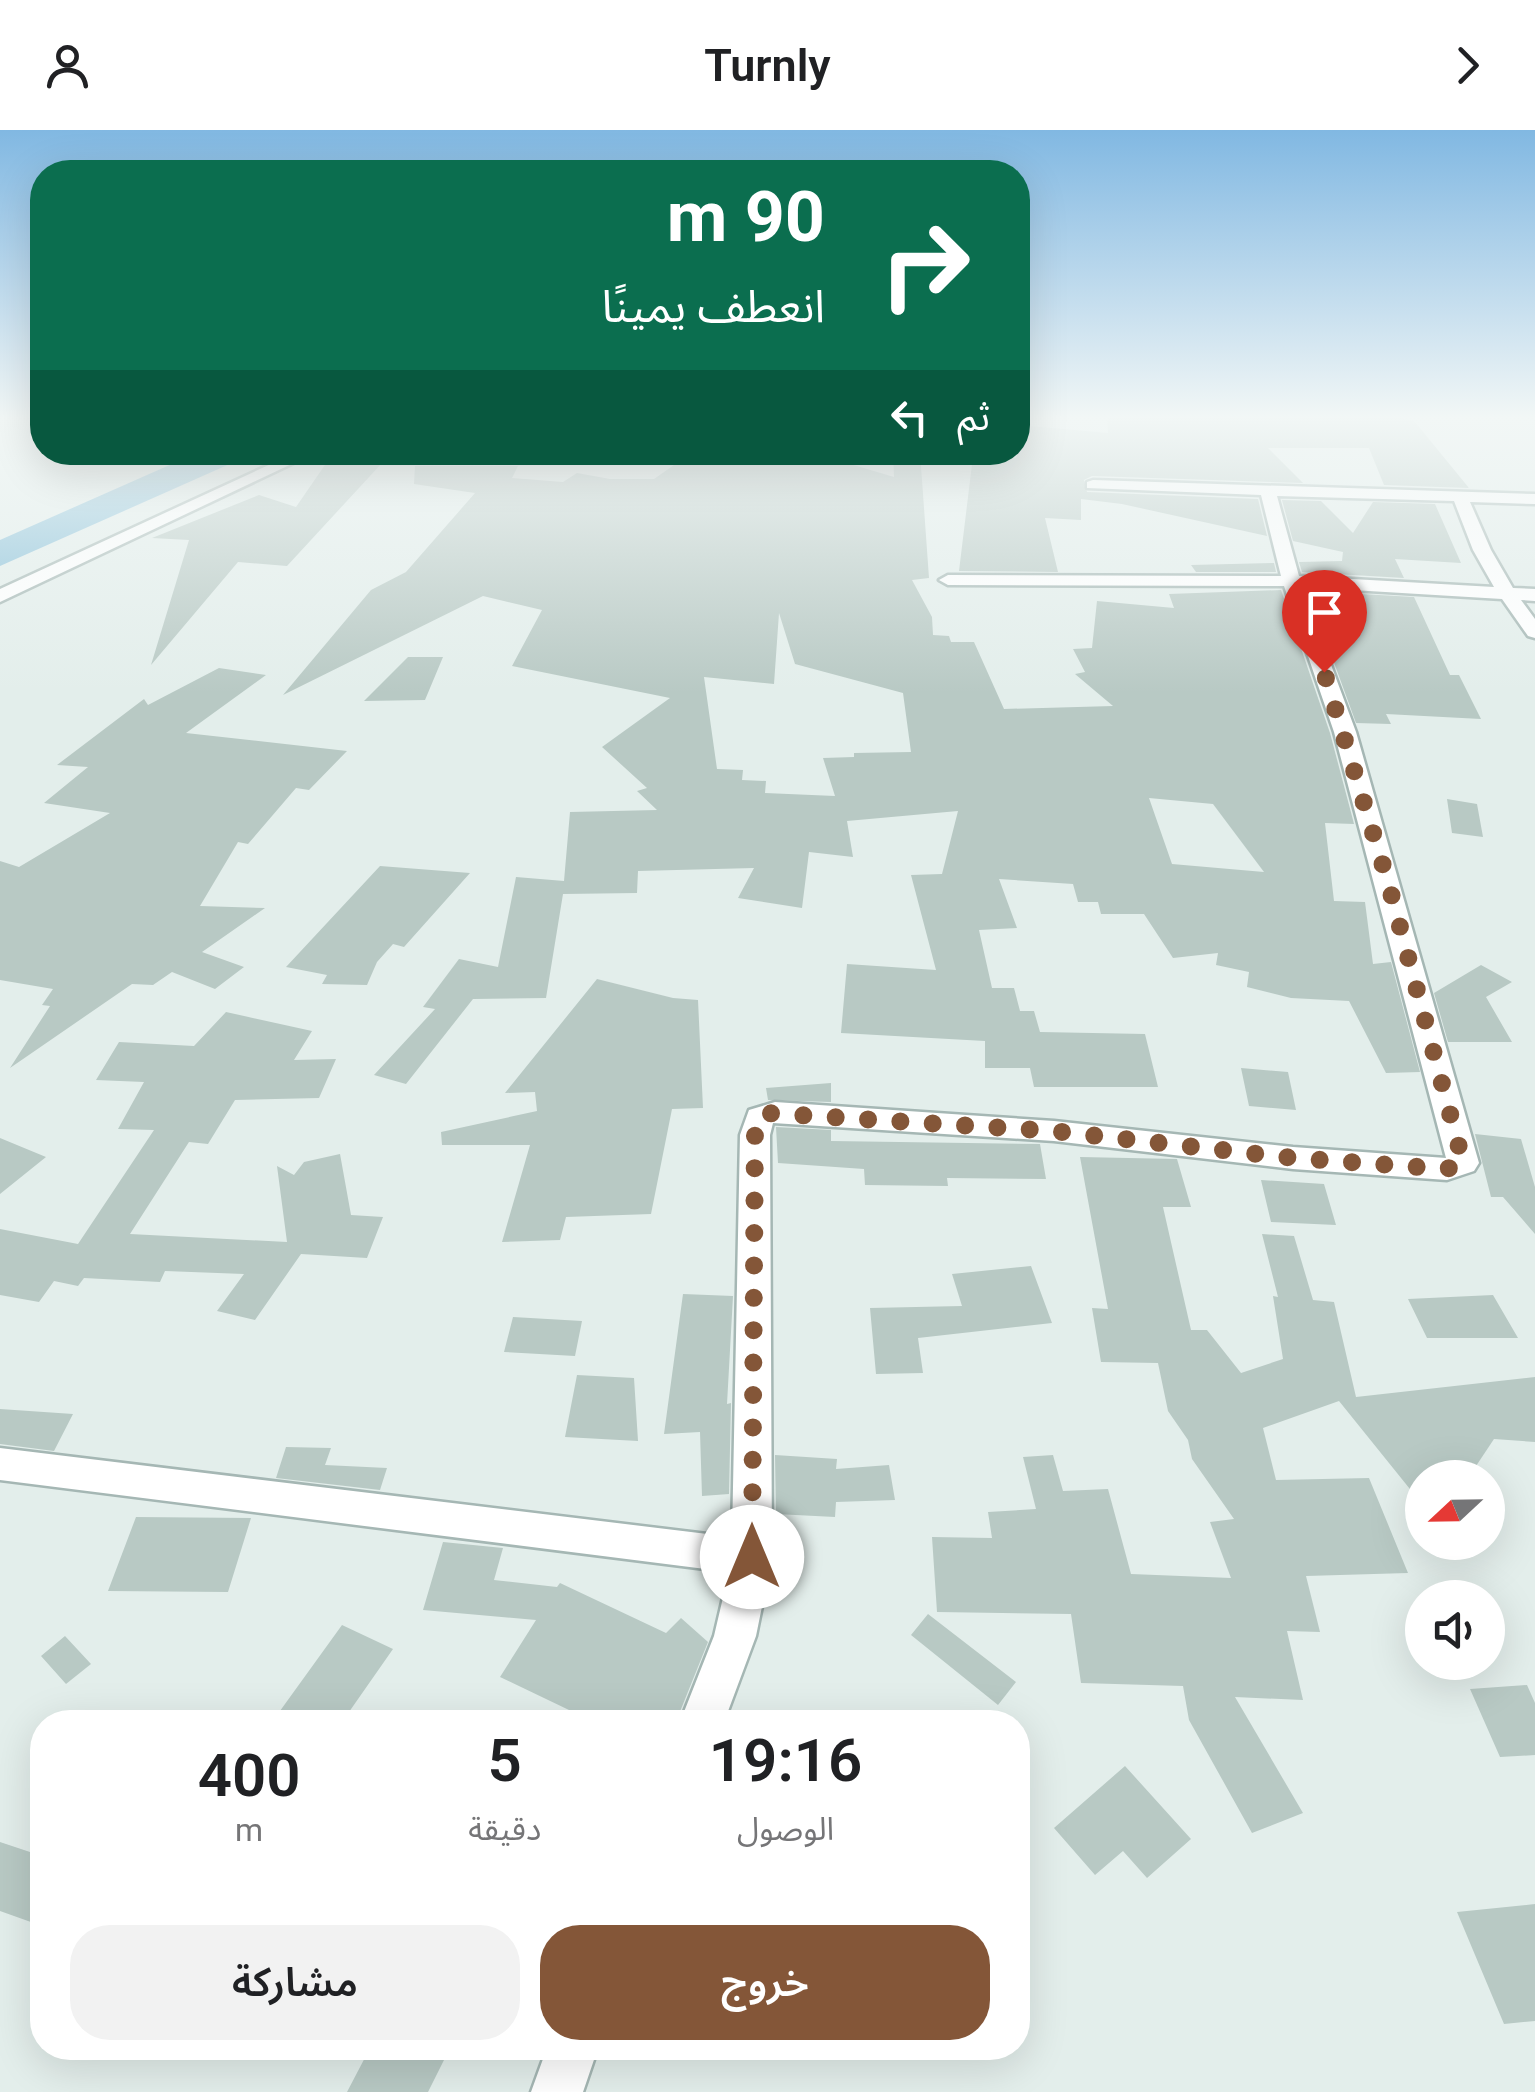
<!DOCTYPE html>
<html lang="ar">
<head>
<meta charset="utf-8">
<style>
  :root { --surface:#fff; --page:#f2f2f2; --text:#202124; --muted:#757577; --accent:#845638 }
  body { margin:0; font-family:Roboto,"Noto Sans Arabic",sans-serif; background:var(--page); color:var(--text); direction:rtl; height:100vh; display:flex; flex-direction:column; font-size:38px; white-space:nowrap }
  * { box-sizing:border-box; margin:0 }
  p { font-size:32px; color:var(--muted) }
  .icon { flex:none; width:55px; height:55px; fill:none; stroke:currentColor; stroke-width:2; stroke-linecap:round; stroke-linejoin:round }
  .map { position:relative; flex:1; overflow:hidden; direction:ltr }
  .panel { position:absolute; left:30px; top:1580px; width:1000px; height:350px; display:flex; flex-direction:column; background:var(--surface); border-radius:40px; box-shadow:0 10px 40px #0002; direction:rtl }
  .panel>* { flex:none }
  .guide { position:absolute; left:30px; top:30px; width:1000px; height:305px; border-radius:40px; box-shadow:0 10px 40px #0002; direction:rtl; background:#0b6e4f; color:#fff; overflow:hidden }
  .needle { width:65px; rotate:248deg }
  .controls { position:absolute; left:1405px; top:1330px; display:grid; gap:20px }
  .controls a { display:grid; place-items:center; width:100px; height:100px; border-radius:50%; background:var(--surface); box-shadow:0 10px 40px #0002; font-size:50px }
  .pin { position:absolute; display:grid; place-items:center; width:85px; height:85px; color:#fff; margin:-102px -42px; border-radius:50% 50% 50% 0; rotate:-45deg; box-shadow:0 0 10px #0007 }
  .pin .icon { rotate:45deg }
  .me { position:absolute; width:110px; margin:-55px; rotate:0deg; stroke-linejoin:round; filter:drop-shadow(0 0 8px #0008) }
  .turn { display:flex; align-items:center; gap:35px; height:210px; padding:0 40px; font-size:45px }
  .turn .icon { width:130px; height:130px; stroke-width:2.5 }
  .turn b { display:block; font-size:70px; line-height:85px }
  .then { display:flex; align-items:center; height:95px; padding:0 40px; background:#0003; gap:20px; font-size:38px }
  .eta { display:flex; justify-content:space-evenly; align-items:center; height:170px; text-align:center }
  .eta b { font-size:60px; font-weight:600; line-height:70px }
  .action { display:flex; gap:20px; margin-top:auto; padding:20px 40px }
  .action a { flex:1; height:115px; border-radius:40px; background:var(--accent); color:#fff; font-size:40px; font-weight:600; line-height:115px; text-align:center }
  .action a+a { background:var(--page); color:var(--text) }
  header { display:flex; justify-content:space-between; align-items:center; height:130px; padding:0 40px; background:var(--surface); font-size:45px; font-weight:600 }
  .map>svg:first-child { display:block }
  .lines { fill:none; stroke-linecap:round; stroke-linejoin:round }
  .river { fill:#86bfd8; fill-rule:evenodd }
  .building { fill:#b8c9c4; fill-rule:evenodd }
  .street-casing { stroke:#a5b7b4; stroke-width:5 }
  .street { fill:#fff; fill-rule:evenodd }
  .route { stroke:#845638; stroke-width:18; stroke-dasharray:0 32.4 }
</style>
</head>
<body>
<header><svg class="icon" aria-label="forward" viewBox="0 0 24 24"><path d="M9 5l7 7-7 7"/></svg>Turnly<svg class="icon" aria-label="person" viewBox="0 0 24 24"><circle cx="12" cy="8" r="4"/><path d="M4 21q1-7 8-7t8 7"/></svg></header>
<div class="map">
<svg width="1535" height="1962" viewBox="0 0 1535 1962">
  <rect width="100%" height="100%" fill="#e3eeeb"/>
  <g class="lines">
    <!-- river -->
    <path class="river" d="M199 322H246L241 329 0 436V410Z"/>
  </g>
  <!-- building -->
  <path class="building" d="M1107 288H1403L1415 292 1469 358 1384 355 1369 318H1268L1303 353 1092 346 1084 350 1087 362 1258 369 1267 406 1122 374 1081 369V390L1045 388 1058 442 959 441 973 326 1016 328 1030 296 1108 303Z
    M810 322 894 347 893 322H920L929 448 912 450 932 487 933 505 949 506 951 512H974L1004 579 1113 576 1075 544 1085 542 1073 519 1092 518 1097 471 1174 478 1169 464 1281 460 1330 603 1353 690 1354 694 1325 693 1334 771 1365 772 1373 834 1391 832 1420 942 1386 943 1349 871 1291 868 1247 857 1249 842 1216 835 1218 823 1173 828 1144 784H1101L1098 772H1078L1073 754 999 749 1017 798 979 800 992 858H1014L1020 881H1034L1040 902 1145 904 1158 957H1034L1030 938H985V911L841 903 847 834 936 840 911 745 942 744 958 681 847 691 853 727 809 722 802 778 738 768 754 738 638 741 637 763 563 764 546 868 473 869 406 954 374 945 435 879 423 877 459 829 498 837 516 747 564 751 570 682 657 680 637 661 647 658 602 617 670 568 512 536 542 480 483 466 283 565 371 460 406 442 475 363 414 354 415 336H518L512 348 563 352 577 343 610 349H654L684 328 720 334 726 324ZM779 483 795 534 903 563 911 622 854 623V627L823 628 835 666 765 663 766 651 742 650 743 640 717 639 704 547 774 554ZM1149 668 1213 674 1264 742 1172 734Z
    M327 332 382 333 287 436 238 432 151 535 189 410 152 408 259 365 296 377Z
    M1282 370 1321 371 1353 403 1373 372 1435 374 1461 433 1395 429 1404 448 1302 442 1299 432 1342 431 1343 422 1293 411Z
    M1274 433 1276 442H1196L1191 435Z
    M1308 461 1414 467 1450 545H1459L1481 589 1386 584 1391 594 1356 593Z
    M408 527H443L425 570 364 571Z
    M219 538 266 545 186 603 347 621 309 660 296 658 248 714 238 712 200 776 265 778 202 822 244 837 215 859 172 842 153 855 132 854 10 938 50 876 42 875 53 859 0 850V731L19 737 110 683 44 673 88 637 57 635 144 569 148 575Z
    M1447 669 1477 674 1483 707 1452 703Z
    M380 736 470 743 404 817 393 814 377 832 367 855 322 854 327 845 286 837Z
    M1481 835 1512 852 1486 867 1512 912H1448L1434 863Z
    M597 849 673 868 698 870 703 978 672 979 651 1084 566 1087 560 1110 502 1112 530 1015H442L441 1002 537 981 535 962 505 963Z
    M226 882 312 901 294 930 336 929 319 968 235 970 208 1014 189 1012 130 1104 287 1112 277 1036 294 1045 304 1032 340 1024 351 1085 383 1087 367 1128 301 1124 255 1190 217 1181 244 1144 165 1141 160 1152 84 1148 78 1156 54 1151 39 1172 0 1165V1099L78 1114 154 1000 118 999 144 952 96 950 119 912 194 916Z
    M1241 938 1288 942 1296 980 1249 976Z
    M831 953V972L768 970 766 958Z
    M776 997 831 1000V1011L1040 1014 1046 1049 947 1048 948 1056 865 1055 864 1039 778 1033Z
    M1475 1004 1521 1009 1535 1057V1104L1503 1067H1491Z
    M0 1008 46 1027 0 1064Z
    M1080 1027 1177 1029 1191 1077H1163L1191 1200H1207L1241 1243 1283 1229 1273 1166 1278 1167 1262 1104 1294 1106 1313 1170 1334 1172 1356 1267 1535 1247V1312L1494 1309 1468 1348H1422V1374L1339 1271 1263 1298 1276 1350 1369 1348 1408 1443 1306 1446 1320 1502 1287 1501 1303 1570 1235 1567 1303 1683 1252 1703 1189 1590 1183 1556 1081 1553 1071 1484 937 1482 932 1407 992 1408 988 1382 1036 1379 1023 1327 1053 1325 1063 1361 1108 1359 1131 1444 1231 1448 1210 1392 1234 1389 1192 1329 1188 1310 1168 1281 1158 1233 1101 1232 1092 1178 1108 1179Z
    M1261 1050 1324 1054 1336 1095 1271 1092Z
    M1031 1136 1052 1193 918 1208 923 1243 876 1244 870 1178 962 1176 952 1144Z
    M683 1164 733 1166 727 1274 731 1273 729 1364 702 1366 700 1302 664 1304Z
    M1493 1165 1518 1208H1427L1408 1169Z
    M513 1187 582 1191 575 1226 504 1222Z
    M577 1245 634 1248 638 1311 565 1307Z
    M0 1279 73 1284 54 1321 0 1314Z
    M286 1317 331 1318 325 1335 387 1338 380 1360 276 1348Z
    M775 1325 837 1329 836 1339 889 1335 895 1370 836 1372 835 1387 776 1384Z
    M136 1387 251 1388 228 1462 108 1461Z
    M443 1412 503 1418 494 1450 557 1457 560 1453 666 1503 681 1488 708 1512 677 1589 594 1592 500 1547 536 1490 423 1480Z
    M928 1484 1016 1552 998 1575 911 1505Z
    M342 1495 393 1519 342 1592H272Z
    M65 1506 91 1534 66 1554 41 1526Z
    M1527 1555 1535 1573V1625L1500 1627 1470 1559Z
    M1125 1636 1191 1709 1147 1748 1123 1721 1095 1745 1054 1698Z
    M0 1712 42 1726V1796L0 1781Z
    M1535 1774V1891L1504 1894 1457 1782Z
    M370 1918H450L428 1962H347Z"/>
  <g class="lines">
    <defs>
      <path id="street" d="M297 322H317L0 472V459Z
        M1093 350 1535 364V374L1470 372 1491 420 1513 458 1535 459V471L1521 470 1535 489V508L1528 506 1502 469 1302 457 1356 602 1479 1033 1474 1041 1447 1050 1293 1039 1054 1011 773 993 770 1005 772 1427 756 1506 724 1592H680L714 1506 729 1442 0 1350V1318L732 1407 740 1005 749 980 775 972 1054 991 1293 1017 1446 1028 1334 602 1284 456 948 455 939 450 948 445 1281 446 1261 365 1087 358V352ZM1277 366 1454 371 1473 420 1494 457 1299 446Z
        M547 1918H598L583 1962H531Z"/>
    </defs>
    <!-- street casing -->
    <use href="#street" class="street-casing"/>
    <!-- street -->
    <use href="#street" class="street"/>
  </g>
  <!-- sky -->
  <linearGradient id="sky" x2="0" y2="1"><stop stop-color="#81b8e2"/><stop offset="0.51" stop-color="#f2f7f6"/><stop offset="1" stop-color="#f2f7f6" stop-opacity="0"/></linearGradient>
  <rect width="1535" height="563" fill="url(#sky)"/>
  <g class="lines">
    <!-- route -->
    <path class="route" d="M752 1427 755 994 766 983 1054 1001 1294 1028 1447 1039 1463 1032 1388 752 1324 542"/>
  </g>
</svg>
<div class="controls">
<a><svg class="needle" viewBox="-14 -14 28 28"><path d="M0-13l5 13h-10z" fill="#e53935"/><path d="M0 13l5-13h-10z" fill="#757577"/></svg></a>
<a><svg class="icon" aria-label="sound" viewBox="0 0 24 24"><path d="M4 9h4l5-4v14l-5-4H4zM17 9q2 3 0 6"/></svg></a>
</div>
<div class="pin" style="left:1324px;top:542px;background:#d93025"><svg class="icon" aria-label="arrive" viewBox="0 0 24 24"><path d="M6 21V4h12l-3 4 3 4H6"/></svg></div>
<svg class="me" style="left:752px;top:1427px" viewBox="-20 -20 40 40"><circle r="19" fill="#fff"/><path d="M0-13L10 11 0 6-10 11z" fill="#845638"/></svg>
<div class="guide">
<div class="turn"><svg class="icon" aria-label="right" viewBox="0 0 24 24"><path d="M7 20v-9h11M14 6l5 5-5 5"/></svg><div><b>90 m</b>انعطف يمينًا</div></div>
<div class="then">ثم<svg class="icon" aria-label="left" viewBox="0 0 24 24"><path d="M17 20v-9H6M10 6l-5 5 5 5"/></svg></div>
</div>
<section class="panel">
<div class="eta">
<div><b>19:16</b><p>الوصول</p></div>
<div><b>5</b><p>دقيقة</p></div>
<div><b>400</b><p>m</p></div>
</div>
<div class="action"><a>خروج</a><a>مشاركة</a></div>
</section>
</div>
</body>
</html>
